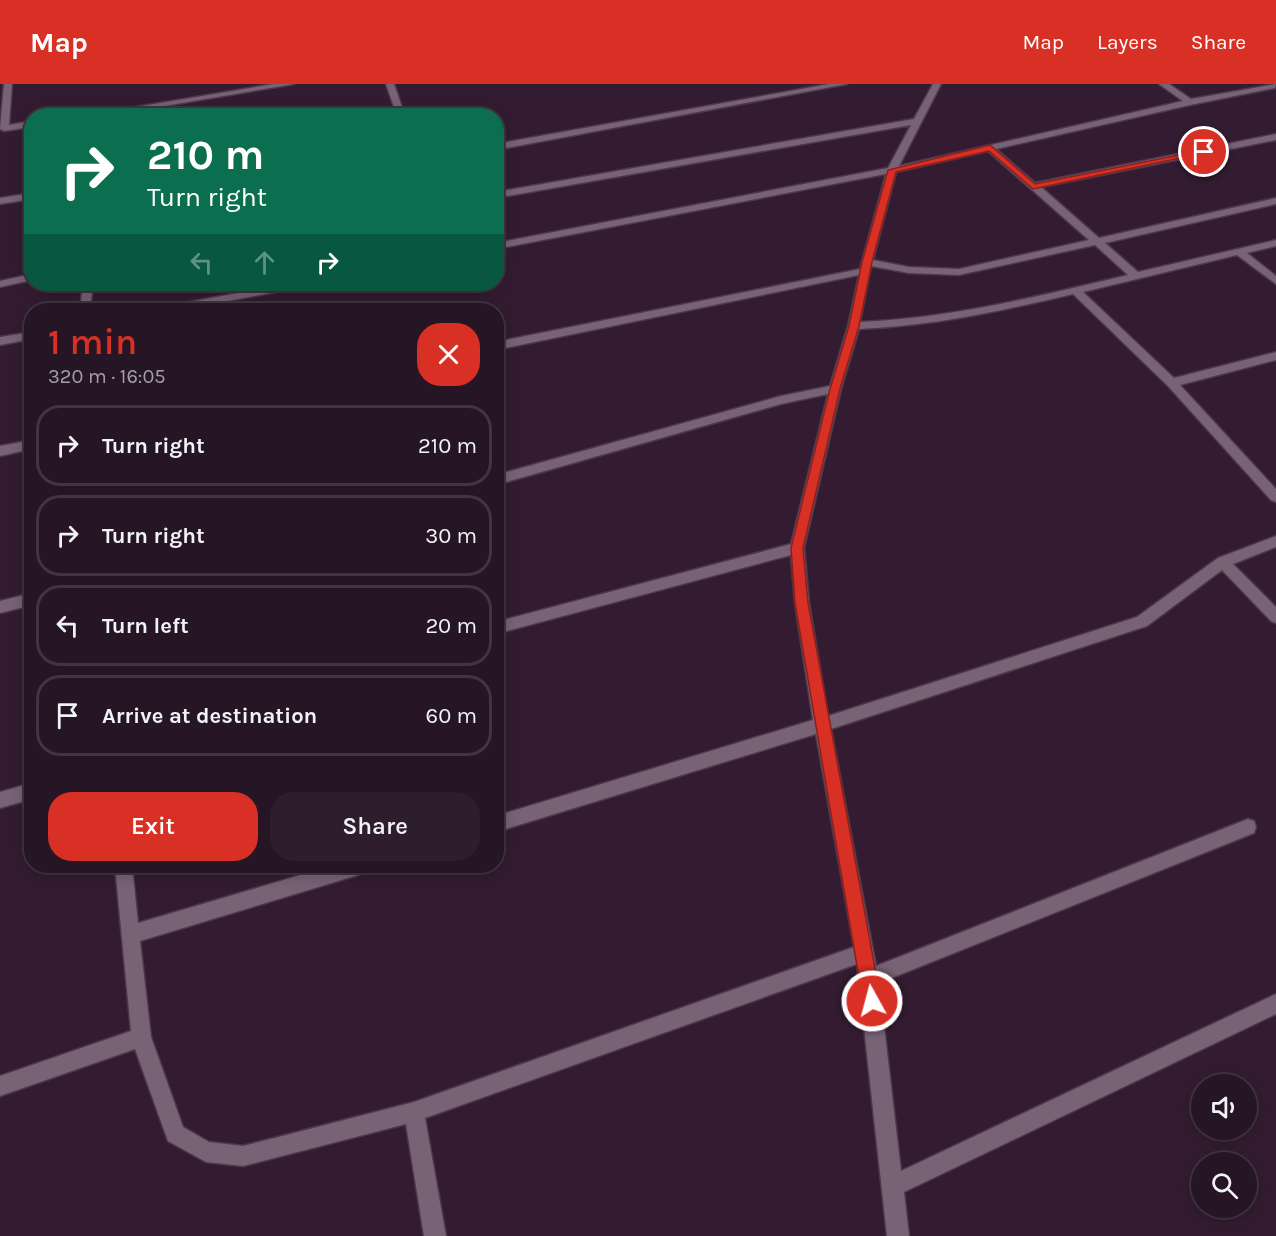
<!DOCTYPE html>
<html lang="en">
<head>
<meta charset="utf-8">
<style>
  :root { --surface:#261525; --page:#2e1e2d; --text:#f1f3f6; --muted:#a49fa7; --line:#423442; --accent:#d93025 }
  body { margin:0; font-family:Karla,sans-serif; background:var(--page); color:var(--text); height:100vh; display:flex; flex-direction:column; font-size:22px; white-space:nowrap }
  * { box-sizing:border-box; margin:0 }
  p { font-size:20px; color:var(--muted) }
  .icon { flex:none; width:33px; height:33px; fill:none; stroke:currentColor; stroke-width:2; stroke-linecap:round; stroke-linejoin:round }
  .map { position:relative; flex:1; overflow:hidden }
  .side { position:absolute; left:24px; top:219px; width:480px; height:570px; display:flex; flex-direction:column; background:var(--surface); border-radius:24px; box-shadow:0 3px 15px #0003,0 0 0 2px var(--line) }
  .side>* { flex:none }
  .guide { position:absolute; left:24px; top:24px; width:480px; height:183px; border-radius:24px; box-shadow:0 3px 15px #0003,0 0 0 2px var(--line); background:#0b6e4f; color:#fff; overflow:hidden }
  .buttons { position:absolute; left:1191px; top:990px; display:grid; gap:12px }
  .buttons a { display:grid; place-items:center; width:66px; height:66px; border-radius:50%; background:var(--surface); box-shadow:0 3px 15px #0003,0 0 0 2px var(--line); font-size:30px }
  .pin { position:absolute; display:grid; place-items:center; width:51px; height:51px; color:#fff; margin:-26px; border:3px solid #fff; border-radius:50%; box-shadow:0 2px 6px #0007 }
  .me { position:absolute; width:66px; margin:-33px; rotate:353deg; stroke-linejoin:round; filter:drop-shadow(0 0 4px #0008) }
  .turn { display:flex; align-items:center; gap:21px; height:126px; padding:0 24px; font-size:27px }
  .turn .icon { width:78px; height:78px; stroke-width:2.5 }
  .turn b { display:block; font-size:42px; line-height:51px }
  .lanes { display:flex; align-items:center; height:57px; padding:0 24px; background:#0003; justify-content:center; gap:30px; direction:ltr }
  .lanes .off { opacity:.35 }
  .round { display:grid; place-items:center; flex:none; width:63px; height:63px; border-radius:24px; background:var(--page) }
  .head { display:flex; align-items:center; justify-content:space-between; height:102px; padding:0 24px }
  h1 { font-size:36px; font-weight:600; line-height:45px; color:var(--accent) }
  .action { display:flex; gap:12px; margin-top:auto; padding:12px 24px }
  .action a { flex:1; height:69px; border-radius:24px; background:var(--accent); color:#fff; font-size:24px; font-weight:600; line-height:69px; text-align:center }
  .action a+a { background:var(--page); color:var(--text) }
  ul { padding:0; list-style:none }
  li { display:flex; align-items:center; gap:18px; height:81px; margin:0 12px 9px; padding:0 12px; border:3px solid var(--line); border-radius:24px }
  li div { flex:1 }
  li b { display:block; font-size:22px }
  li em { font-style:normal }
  header { display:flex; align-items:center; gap:36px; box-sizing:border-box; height:84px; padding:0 30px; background:var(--accent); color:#fff }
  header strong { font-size:28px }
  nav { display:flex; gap:33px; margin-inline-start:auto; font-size:21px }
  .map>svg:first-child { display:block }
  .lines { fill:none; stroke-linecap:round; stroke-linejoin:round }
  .minor-casing { stroke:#4d374b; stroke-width:3 }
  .minor { fill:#786276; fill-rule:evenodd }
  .route { fill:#d93025; stroke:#8d1f18; stroke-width:1.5 }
</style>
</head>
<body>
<header>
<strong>Map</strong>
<nav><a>Map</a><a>Layers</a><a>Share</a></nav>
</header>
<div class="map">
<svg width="1276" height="1152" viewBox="0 0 1276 1152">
  <rect width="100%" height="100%" fill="#331c31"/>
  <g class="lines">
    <defs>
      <path id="minor" d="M4 0H12L9 41 32 37V43L4 47 0 45Z
        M274 0H294L106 32H82Z
        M386 0H394L405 32H397Z
        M829 0H847L496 66V60Z
        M933 0H941L899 82 1183 17 1159 0H1169L1191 15 1276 0 1275 4 1190 21 996 65 1035 99 1276 50V56L1041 103 1099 154 1276 114V120L1105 159 1138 188 1276 156V162L1247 169 1276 192V200L1237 171 1083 208 1174 294 1276 268V276L1180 301 1276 405V418L1271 416 1168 302 1073 210C1001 227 933 242 859 245L841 305 804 464 809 519 828 632 1137 533 1218 474 1276 452V463L1233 480 1276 523V539L1271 537 1222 486 1147 542 831 645 876 882 1248 735 1254 737 1256 743 1254 749 879 899 901 1087 1276 910V930L904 1108 909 1152H887L857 880 425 1034 446 1152H424L406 1040 243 1082 206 1078 168 1057 135 965 0 1012V992L131 947 115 782H132L138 839 331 782H367L364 788 358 791 140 857 151 953 183 1043 209 1058 243 1062 414 1018 854 863 816 650 496 748V732L813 636 795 519 791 471 496 550V538L791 460 828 310 781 320 496 401V391L781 312 830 302 848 242 859 191 496 266V258L860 185 886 90 496 165V159L888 84 911 41 496 114V108L914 35ZM988 67 1089 156 959 185 909 183 873 176 896 88ZM1095 161 1128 191C1039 212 953 234 860 238L871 182 909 189 959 191Z
        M32 109V115L0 120V114Z
        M32 190V196L0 203V197Z
        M83 200H93L90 226H80Z
        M288 200H308L303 203 178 226H157L162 223Z
        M32 248V255L0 261V253Z
        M32 356V365L0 372V362Z
        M32 509V521L0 529V517Z
        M32 699V715L0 724V708Z"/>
    </defs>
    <!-- minor casing -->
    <use href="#minor" class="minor-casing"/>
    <!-- minor -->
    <use href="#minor" class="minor"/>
  </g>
  <!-- route -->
  <path class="route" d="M990 61 1035 100 1204 66 1209 68 1033 105 989 67 896 88 872 178 859 242 840 305 803 464 808 519 881 917 878 923 872 926 866 923 863 917 795 519 791 464 830 305 849 242 862 178 888 86Z"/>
</svg>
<div class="buttons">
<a><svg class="icon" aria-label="sound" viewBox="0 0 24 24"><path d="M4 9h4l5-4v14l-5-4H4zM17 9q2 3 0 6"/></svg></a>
<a><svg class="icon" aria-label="search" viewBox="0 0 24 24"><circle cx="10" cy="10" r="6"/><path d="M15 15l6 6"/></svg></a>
</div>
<div class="pin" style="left:1204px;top:68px;background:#d93025"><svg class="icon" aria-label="arrive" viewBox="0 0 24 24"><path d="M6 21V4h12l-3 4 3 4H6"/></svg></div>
<svg class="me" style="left:872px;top:917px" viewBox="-20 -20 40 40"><circle r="17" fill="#d93025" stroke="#fff" stroke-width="3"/><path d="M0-11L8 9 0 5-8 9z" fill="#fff"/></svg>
<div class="guide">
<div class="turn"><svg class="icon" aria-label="right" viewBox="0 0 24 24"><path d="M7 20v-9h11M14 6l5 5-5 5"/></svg><div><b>210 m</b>Turn right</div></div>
<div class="lanes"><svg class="icon off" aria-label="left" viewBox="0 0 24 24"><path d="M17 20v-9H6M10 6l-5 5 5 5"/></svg><svg class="icon off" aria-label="ahead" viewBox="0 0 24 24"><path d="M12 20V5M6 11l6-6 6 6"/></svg><svg class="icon" aria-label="right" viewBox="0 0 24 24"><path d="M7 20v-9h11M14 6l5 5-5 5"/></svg></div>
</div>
<section class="side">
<div class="head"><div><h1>1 min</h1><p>320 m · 16:05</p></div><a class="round" style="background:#d93025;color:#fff"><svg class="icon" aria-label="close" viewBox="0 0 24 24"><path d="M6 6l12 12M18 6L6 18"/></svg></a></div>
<ul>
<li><svg class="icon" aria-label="right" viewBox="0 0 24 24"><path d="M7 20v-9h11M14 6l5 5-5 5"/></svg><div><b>Turn right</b></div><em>210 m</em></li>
<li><svg class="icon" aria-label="right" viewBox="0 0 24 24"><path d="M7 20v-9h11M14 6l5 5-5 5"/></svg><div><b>Turn right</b></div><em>30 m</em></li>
<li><svg class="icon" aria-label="left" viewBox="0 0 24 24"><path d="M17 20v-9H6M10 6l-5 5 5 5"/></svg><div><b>Turn left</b></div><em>20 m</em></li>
<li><svg class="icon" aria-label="arrive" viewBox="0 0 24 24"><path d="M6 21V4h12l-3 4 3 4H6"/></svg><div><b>Arrive at destination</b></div><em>60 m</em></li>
</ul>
<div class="action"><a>Exit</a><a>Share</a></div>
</section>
</div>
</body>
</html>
